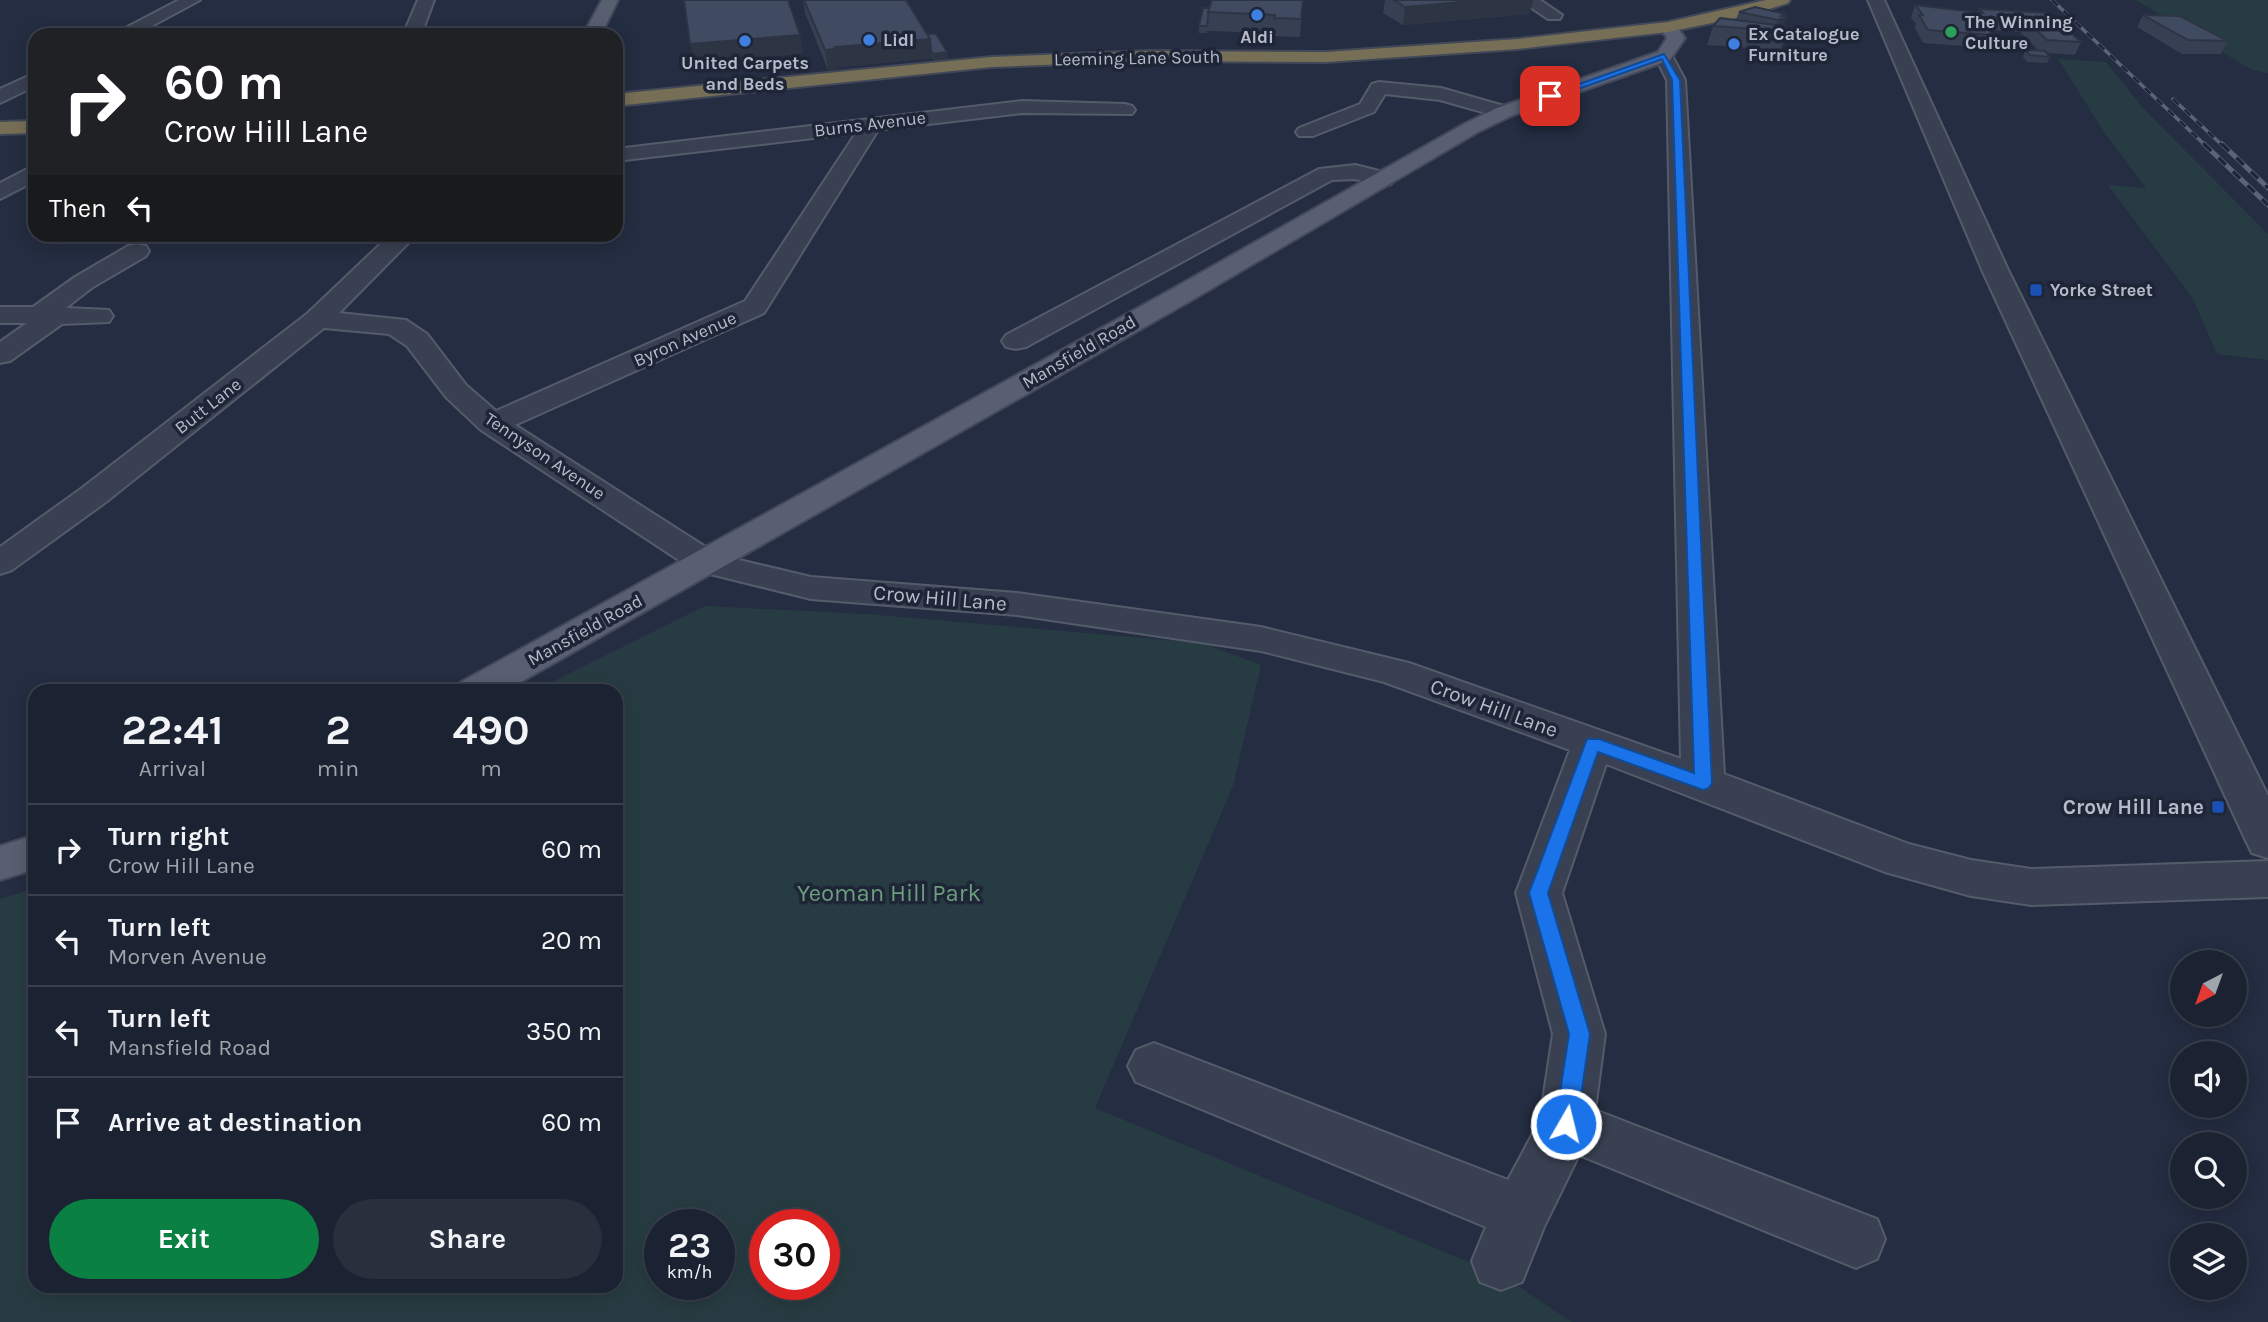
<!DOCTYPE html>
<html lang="en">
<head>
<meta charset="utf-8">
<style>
  :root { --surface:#1b2231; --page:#282f3d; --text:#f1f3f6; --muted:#a0a4ab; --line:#393f4d; --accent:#0b8043 }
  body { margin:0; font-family:Karla,sans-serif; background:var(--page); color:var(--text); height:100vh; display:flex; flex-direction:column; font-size:26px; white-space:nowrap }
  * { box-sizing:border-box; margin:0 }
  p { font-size:23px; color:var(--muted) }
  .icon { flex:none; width:38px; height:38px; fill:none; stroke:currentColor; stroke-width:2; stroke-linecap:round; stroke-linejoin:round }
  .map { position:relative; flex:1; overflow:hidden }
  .panel { position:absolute; left:28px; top:684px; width:595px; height:609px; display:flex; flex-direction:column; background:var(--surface); border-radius:21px; box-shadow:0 4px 18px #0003,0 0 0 2px var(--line) }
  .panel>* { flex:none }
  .hud { position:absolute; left:28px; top:28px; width:595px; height:214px; border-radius:21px; box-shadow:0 4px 18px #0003,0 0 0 2px var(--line); background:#202124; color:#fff; overflow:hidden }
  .needle { width:46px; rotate:221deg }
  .fabs { position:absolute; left:2170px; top:950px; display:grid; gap:14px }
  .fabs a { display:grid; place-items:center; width:77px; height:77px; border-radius:50%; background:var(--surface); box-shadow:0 4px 18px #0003,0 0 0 2px var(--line); font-size:35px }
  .speed { position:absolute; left:644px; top:1209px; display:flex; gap:14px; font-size:35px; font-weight:700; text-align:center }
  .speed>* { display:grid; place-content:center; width:91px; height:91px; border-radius:50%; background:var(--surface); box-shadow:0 4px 18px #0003,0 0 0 2px var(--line); line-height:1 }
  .speed small { font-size:18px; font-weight:400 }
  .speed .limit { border:10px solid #d22; background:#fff; color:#111 }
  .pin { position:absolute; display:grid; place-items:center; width:60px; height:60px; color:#fff; margin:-30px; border-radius:14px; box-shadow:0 4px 10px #0006 }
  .me { position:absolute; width:77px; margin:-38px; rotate:8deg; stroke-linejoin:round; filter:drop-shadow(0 0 5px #0008) }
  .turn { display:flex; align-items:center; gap:24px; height:147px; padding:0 21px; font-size:32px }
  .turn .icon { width:91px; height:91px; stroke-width:2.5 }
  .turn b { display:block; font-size:49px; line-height:60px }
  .then { display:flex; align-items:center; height:66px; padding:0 21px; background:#0003; gap:14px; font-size:26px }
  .eta { display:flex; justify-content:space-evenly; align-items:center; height:119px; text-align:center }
  .eta b { font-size:42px; font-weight:700; line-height:49px }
  .primary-button { display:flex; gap:14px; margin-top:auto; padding:14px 21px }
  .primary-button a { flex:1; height:80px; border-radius:42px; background:var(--accent); color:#fff; font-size:28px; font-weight:700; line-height:80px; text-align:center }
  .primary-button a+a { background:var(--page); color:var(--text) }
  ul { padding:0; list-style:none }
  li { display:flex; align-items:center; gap:21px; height:91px; padding:0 21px; border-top:2px solid var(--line) }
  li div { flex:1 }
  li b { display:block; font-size:26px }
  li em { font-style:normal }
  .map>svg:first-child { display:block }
  .green { fill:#273c42; fill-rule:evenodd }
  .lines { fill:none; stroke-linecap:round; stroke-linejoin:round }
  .minor-casing { stroke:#545b6b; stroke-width:4 }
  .major-casing { stroke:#43495a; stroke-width:4 }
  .highway-casing { stroke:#414858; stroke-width:4 }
  .minor { fill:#394051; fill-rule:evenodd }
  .major { fill:#575f71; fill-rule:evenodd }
  .highway { fill:#776e56; fill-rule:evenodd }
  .rail-far1-casing { stroke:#5b6378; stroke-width:3.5 }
  .rail-casing { stroke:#5b6378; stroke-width:5 }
  .rail-far1 { stroke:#1e2536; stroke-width:2.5; stroke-dasharray:8; stroke-linecap:butt }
  .rail { stroke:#1e2536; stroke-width:3.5; stroke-dasharray:10; stroke-linecap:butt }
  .wall { fill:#374053 }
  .shaded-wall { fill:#2d3444 }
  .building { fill:#404b61; stroke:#2d3444; stroke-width:2 }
  .route { fill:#1a73e8; stroke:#114b97; stroke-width:2 }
  .shop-dot { fill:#3f7fe0; stroke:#1e2536; stroke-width:2.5 }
  .leisure-dot { fill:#2e9e5b; stroke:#1e2536; stroke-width:2.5 }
  .transit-dot { fill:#1a4fb4; stroke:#1e2536; stroke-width:2.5 }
  .labels { text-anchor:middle; stroke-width:7; stroke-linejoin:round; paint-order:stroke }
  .far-poi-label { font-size:18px; font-weight:bold; fill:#b6bbcb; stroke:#1e2536; text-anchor:start }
  .far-street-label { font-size:18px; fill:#b6bbcb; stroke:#1e2536 }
  .street-label { font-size:21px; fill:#b6bbcb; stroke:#1e2536 }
  .poi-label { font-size:21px; font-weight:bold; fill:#b6bbcb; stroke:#1e2536; text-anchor:end }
  .near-park-label { font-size:24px; fill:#6c9d7d; stroke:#1e2536 }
</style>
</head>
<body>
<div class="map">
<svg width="2268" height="1322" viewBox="0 0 2268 1322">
  <rect width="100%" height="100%" fill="#242d41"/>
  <!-- green -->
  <path class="green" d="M2136 0H2268V73L2252 70Z
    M2058 59 2106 62 2143 108 2268 234V360L2217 354 2192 297 2108 185 2146 188 2104 132Z
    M705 606 866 614 1202 643 1261 665 1233 786 1095 1108 1503 1276 1572 1322H0V899L35 888V1286H616V691H534ZM660 1225H719V1284H660ZM765 1225H824V1284H765Z"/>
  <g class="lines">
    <defs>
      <path id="minor" d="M179 0H200L135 35H112Z
        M418 0H434L421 35H403Z
        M1520 0H1540L1562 15 1560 19H1548Z
        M1868 0H1884L2009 272 2268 796V858L2252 853 2246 841 1983 272Z
        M1664 51 1670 52 1685 80 1724 774 1909 844 1971 860 2031 869 2268 861V897L2031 905 1971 896 1885 872 1606 764 1562 893 1605 1034 1595 1110 1877 1219 1885 1239 1877 1259 1856 1268 1579 1155 1544 1227 1522 1282 1501 1290 1480 1282 1472 1261 1486 1227 1136 1082 1128 1066 1136 1050 1154 1043 1508 1180 1540 1120 1553 1034 1516 893 1570 750 1384 682 1261 651 1017 615 811 599 694 570 481 430 446 397 407 346 389 334 324 328 106 502 12 570 0 574V547L82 488 308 313 391 234H417L339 313 406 320 427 334 466 385 496 411 745 301 856 133 616 161V149L1022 101 1125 104 1132 106 1135 110 1132 114 1022 113 878 130 764 313 515 425 718 555 811 577 1017 593 1261 627 1409 663 1681 759 1667 80 1655 56Z
        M35 73V86L0 103V89Z
        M1379 82 1441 88 1511 108 1514 112 1511 116 1504 118 1440 100 1385 94 1374 112 1313 136H1299L1296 132 1299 128 1360 104 1372 84Z
        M35 165V181L0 199V183Z
        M1355 165 1391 174 1394 179 1391 184 1383 186 1355 179 1332 180 1026 347 1016 349 1006 347 1002 341 1006 335 1319 169Z
        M137 244 146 246 149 251 146 256 93 287 66 308 109 310 113 316 109 322 62 324 10 361 0 363V342L27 323H0V307H33L75 277 128 246Z"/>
      <path id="major" d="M602 0H618L601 35H583Z
        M1668 22 1674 23 1685 38 1670 60 1511 116 1478 132 1192 300 505 691H455L461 682 1174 288 1464 124 1497 108 1658 52 1667 38 1659 27Z
        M35 835V869L0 880V846Z"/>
      <path id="highway" d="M1766 0H1790L1788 3 1751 15 1668 32 1518 49 1326 62 1150 61 991 67 616 106V94L991 57 1150 51 1326 52 1518 39 1668 22Z
        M35 121V133L0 134V122Z"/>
    </defs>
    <!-- minor casing -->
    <use href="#minor" class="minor-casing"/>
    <!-- major casing -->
    <use href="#major" class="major-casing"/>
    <!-- highway casing -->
    <use href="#highway" class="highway-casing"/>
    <!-- minor -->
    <use href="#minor" class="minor"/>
    <!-- major -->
    <use href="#major" class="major"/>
    <!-- highway -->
    <use href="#highway" class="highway"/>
    <defs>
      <path id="rail-far1" d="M2052 0 2206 146
        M2173 99 2223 146"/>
      <path id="rail" d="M2204 144 2268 205
        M2222 144 2268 188"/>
    </defs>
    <!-- rail-far1 casing -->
    <use href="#rail-far1" class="rail-far1-casing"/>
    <!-- rail casing -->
    <use href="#rail" class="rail-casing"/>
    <!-- rail-far1 -->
    <use href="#rail-far1" class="rail-far1"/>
    <!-- rail -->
    <use href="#rail" class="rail"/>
  </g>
  <!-- wall -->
  <path class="wall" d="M803 0H906L927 34 948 59 933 60 932 58 839 67V69L828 70 805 13Z
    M1303 0 1300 37 1273 36V33L1207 31V30V33H1199V26L1209 8Z
    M1385 0H1533L1530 14 1403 25 1383 13Z
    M1915 5 1978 12 1979 9 2048 13 2081 42 2075 55 2047 53 2050 57 2047 63 2027 62 2023 57 2025 50 2039 51 2020 32 1990 30 1992 35 1987 48 1923 43 1915 28 1916 24 1911 18Z
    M1739 12 1785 17 1784 26 1787 31 1781 50 1707 45 1713 26 1736 20Z
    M2143 15 2228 41 2221 54H2182L2137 27Z"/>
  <!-- shaded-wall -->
  <path class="shaded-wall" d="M1484 0H1533L1530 14 1403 25 1405 7Z
    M1785 14 1784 18 1786 17 1782 31 1775 30 1778 20 1781 16Z
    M800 35 803 54 694 63 690 44Z
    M930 39 932 58 839 67V69L828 70 825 50 835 47Z
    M947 52 948 59 933 60V54Z"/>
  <!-- building -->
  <path class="building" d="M684 0H788L800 35 690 44Z
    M804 0H906L930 39 835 47 836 49 825 50Z
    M1212 0H1303L1301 19 1274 18 1275 15 1208 12Z
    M1394 0H1484L1405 7Z
    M1915 5 1983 13 1979 9 2048 13 2081 42 2047 40 2025 19 1986 17 1993 23H1985L1992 35 1928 30 1919 15H1923Z
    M1755 7 1785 14 1781 16 1786 17 1778 20 1739 12Z
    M1203 8H1209L1207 26H1199Z
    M2143 15 2180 16 2228 41 2188 40Z
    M1720 18 1785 26 1787 31 1713 26Z
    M927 34H936L947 52 933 54 931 51 930 39Z
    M2025 50 2045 51 2050 57 2030 55Z"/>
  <!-- route -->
  <path class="route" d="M1664 54 1680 80 1712 783 1709 788 1703 790 1598 752 1548 893 1590 1034 1577 1124 1574 1131 1566 1134 1558 1131 1555 1124 1569 1034 1529 893 1587 739H1599L1694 773 1672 80 1662 59 1553 98 1546 96Z"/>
  <!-- markers -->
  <g class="shop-dot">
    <circle cx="1257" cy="15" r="7"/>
    <circle cx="869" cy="40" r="7"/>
    <circle cx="745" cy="41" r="7"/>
    <circle cx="1734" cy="44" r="7"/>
  </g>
  <circle class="leisure-dot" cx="1951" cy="32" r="7"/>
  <g class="transit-dot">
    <rect x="2029" y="283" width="14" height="14" rx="3.5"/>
    <rect x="2211" y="800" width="14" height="14" rx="3.5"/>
  </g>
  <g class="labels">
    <!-- far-poi labels -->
    <g class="far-poi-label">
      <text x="1965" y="28">The Winning<tspan x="1965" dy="21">Culture</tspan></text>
      <text x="1748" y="40">Ex Catalogue<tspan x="1748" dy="21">Furniture</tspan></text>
      <text x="1257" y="43" text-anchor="middle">Aldi</text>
      <text x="883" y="46">Lidl</text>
      <text x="745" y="69" text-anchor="middle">United Carpets<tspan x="745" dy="21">and Beds</tspan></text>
      <text x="2050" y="296">Yorke Street</text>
    </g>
    <!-- far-street labels -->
    <g class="far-street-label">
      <text transform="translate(1137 58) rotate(-1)" y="6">Leeming Lane South</text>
      <text transform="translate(870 124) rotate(-7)" y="6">Burns Avenue</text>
      <text transform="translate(685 339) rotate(-24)" y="6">Byron Avenue</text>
      <text transform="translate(1079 352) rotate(-30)" y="6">Mansfield Road</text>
      <text transform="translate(208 406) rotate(-38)" y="6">Butt Lane</text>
      <text transform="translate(545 456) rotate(34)" y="6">Tennyson Avenue</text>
      <text transform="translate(585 630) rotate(-29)" y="6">Mansfield Road</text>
    </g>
    <!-- street labels -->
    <g class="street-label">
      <text transform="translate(940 598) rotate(5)" y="7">Crow Hill Lane</text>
      <text transform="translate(1494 708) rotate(20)" y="7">Crow Hill Lane</text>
    </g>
    <!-- poi labels -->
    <g class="poi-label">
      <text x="2204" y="814">Crow Hill Lane</text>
    </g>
    <!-- near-park labels -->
    <g class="near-park-label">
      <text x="889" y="901">Yeoman Hill Park</text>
    </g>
  </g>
</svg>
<div class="fabs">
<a><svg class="needle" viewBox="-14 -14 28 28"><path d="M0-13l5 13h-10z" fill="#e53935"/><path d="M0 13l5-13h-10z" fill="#a0a4ab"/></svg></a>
<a><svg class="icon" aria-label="sound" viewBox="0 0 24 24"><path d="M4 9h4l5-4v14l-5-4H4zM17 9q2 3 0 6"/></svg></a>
<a><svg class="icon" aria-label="search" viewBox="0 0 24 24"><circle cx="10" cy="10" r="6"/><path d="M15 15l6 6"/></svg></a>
<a><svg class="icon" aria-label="layers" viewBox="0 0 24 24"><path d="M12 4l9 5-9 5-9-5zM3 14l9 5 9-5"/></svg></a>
</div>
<div class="speed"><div>23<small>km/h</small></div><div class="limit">30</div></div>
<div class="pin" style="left:1550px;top:96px;background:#d93025"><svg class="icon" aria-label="arrive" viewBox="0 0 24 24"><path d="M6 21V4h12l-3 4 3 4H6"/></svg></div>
<svg class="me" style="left:1566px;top:1124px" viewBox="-20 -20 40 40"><circle r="17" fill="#1a73e8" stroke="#fff" stroke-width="3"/><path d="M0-11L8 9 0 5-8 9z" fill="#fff"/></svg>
<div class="hud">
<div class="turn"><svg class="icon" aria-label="right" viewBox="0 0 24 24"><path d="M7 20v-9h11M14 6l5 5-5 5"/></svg><div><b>60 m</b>Crow Hill Lane</div></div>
<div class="then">Then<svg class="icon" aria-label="left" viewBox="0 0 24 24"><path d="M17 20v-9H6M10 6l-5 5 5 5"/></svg></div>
</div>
<section class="panel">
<div class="eta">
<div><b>22:41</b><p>Arrival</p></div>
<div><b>2</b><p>min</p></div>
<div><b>490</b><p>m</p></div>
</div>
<ul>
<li><svg class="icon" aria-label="right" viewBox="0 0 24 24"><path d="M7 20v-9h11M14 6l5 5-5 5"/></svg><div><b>Turn right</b><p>Crow Hill Lane</p></div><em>60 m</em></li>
<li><svg class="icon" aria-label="left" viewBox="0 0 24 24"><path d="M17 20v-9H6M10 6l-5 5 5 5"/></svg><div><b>Turn left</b><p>Morven Avenue</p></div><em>20 m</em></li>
<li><svg class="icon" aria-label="left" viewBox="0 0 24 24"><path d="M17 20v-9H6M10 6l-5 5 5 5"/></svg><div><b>Turn left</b><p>Mansfield Road</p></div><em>350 m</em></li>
<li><svg class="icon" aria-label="arrive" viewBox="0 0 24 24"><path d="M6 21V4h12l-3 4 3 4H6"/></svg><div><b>Arrive at destination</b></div><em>60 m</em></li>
</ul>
<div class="primary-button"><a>Exit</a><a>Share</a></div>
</section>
</div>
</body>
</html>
